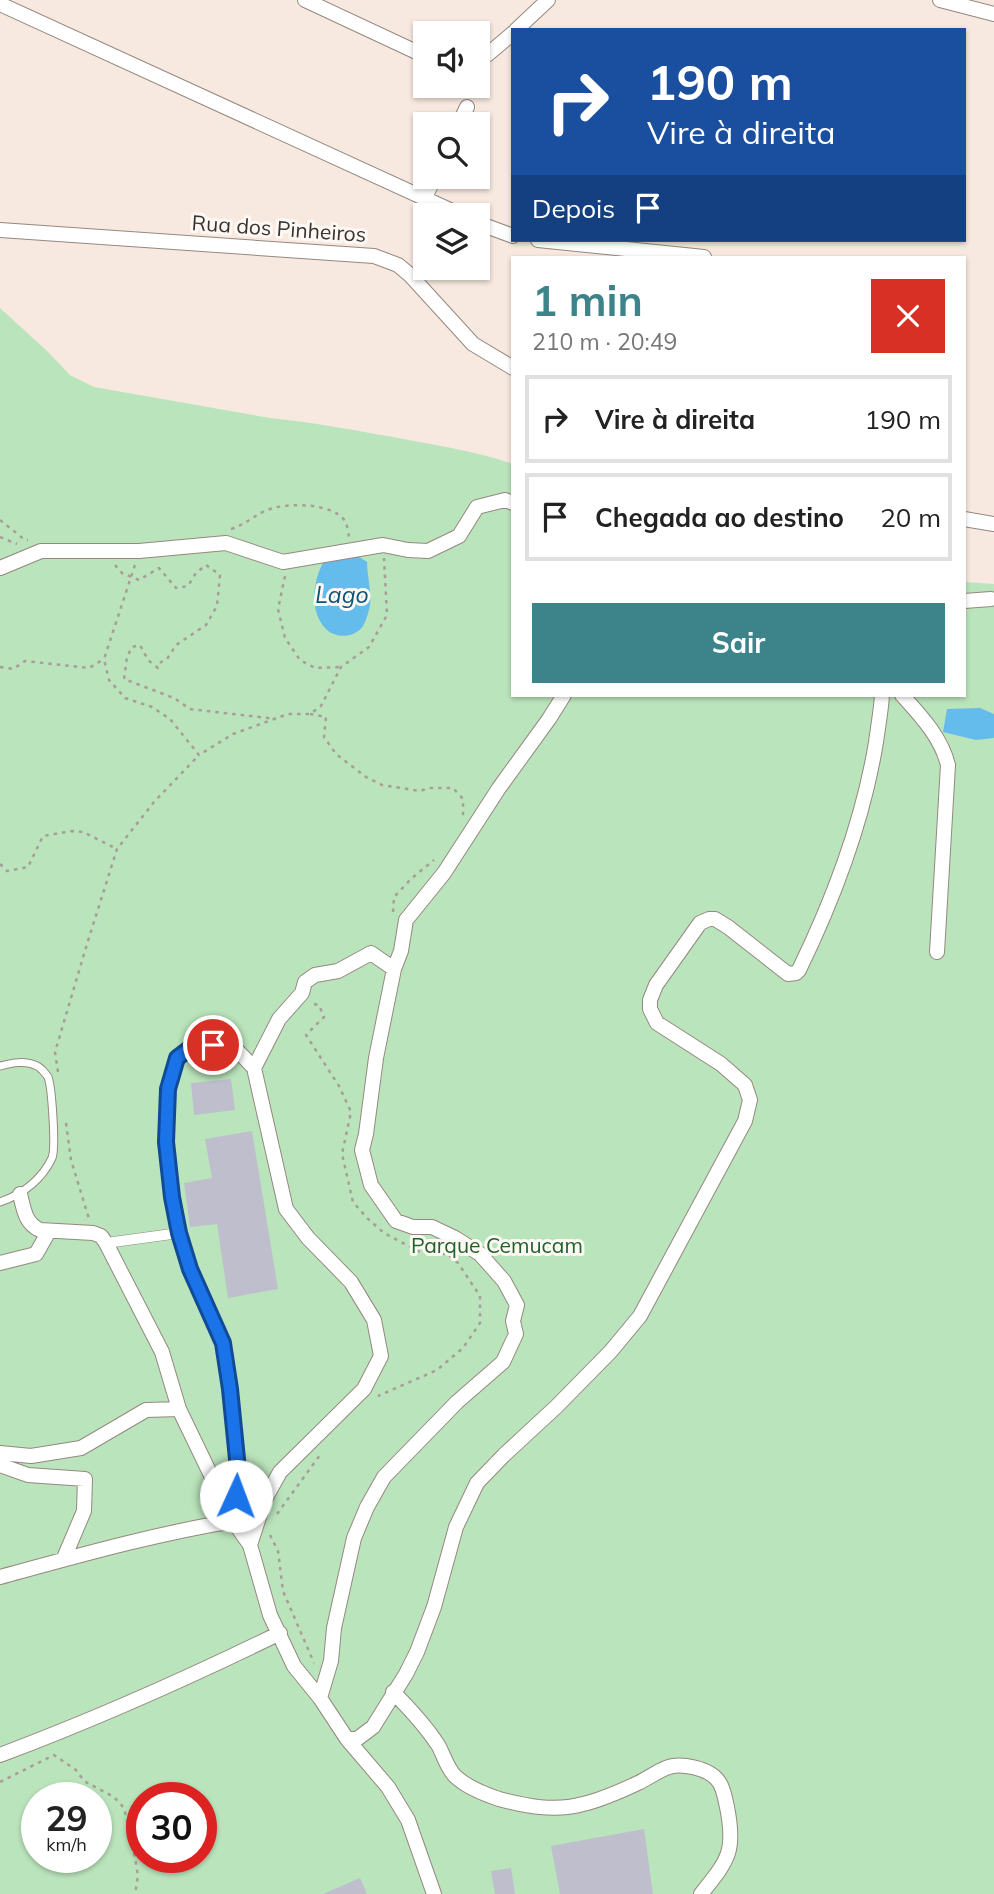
<!DOCTYPE html>
<html lang="pt">
<head>
<meta charset="utf-8">
<style>
  :root { --surface:#fff; --page:#f6f6f6; --text:#222; --muted:#767676; --line:#e0e0e0; --accent:#3c8489 }
  body { margin:0; font-family:Mulish,sans-serif; background:var(--page); color:var(--text); height:100vh; display:flex; flex-direction:column; font-size:26px; white-space:nowrap }
  * { box-sizing:border-box; margin:0 }
  p { font-size:23px; color:var(--muted) }
  .icon { flex:none; width:38px; height:38px; fill:none; stroke:currentColor; stroke-width:2; stroke-linecap:round; stroke-linejoin:round }
  .map { position:relative; flex:1; overflow:hidden }
  .side { position:absolute; left:511px; top:256px; width:455px; height:441px; display:flex; flex-direction:column; background:var(--surface); border-radius:0px; box-shadow:0 2px 5px #0004 }
  .side>* { flex:none }
  .guide { position:absolute; left:511px; top:28px; width:455px; height:214px; border-radius:0px; box-shadow:0 2px 5px #0004; background:#1a4fa0; color:#fff; overflow:hidden }
  .fabs { position:absolute; left:413px; top:21px; display:grid; gap:14px }
  .fabs a { display:grid; place-items:center; width:77px; height:77px; border-radius:0px; background:var(--surface); box-shadow:0 2px 5px #0004; font-size:35px }
  .speed { position:absolute; left:21px; top:1782px; display:flex; gap:14px; font-size:35px; font-weight:700; text-align:center }
  .speed>* { display:grid; place-content:center; width:91px; height:91px; border-radius:50%; background:var(--surface); box-shadow:0 2px 5px #0004; line-height:1 }
  .speed small { font-size:18px; font-weight:400 }
  .speed .limit { border:10px solid #d22; background:#fff; color:#111 }
  .pin { position:absolute; display:grid; place-items:center; width:60px; height:60px; color:#fff; margin:-30px; border:4px solid #fff; border-radius:50%; box-shadow:0 2px 7px #0007 }
  .me { position:absolute; width:77px; margin:-38px; rotate:2deg; stroke-linejoin:round; filter:drop-shadow(0 0 5px #0008) }
  .turn { display:flex; align-items:center; gap:24px; height:147px; padding:0 21px; font-size:32px }
  .turn .icon { width:91px; height:91px; stroke-width:2.5 }
  .turn b { display:block; font-size:49px; line-height:60px }
  .then { display:flex; align-items:center; height:66px; padding:0 21px; background:#0003; gap:14px; font-size:26px }
  .round { display:grid; place-items:center; flex:none; width:74px; height:74px; border-radius:0px; background:var(--page) }
  .summary { display:flex; align-items:center; justify-content:space-between; height:119px; padding:0 21px }
  h1 { font-size:42px; font-weight:700; line-height:52px; color:var(--accent) }
  .button { display:flex; gap:14px; margin-top:auto; padding:14px 21px }
  .button a { flex:1; height:80px; border-radius:0px; background:var(--accent); color:#fff; font-size:28px; font-weight:700; line-height:80px; text-align:center }
  ul { padding:0; list-style:none }
  li { display:flex; align-items:center; gap:21px; height:88px; margin:0 14px 10px; padding:0 7px; border:4px solid var(--line); border-radius:0px }
  li div { flex:1 }
  li b { display:block; font-size:26px }
  li em { font-style:normal }
  .map>svg:first-child { display:block }
  .green { fill:#bae4bc; fill-rule:evenodd }
  .water { fill:#64bcec }
  .building { fill:#bebecd }
  .lines { fill:none; stroke-linecap:round; stroke-linejoin:round }
  .service-casing { stroke:#95887f; stroke-width:9 }
  .pedestrian-casing { stroke:#95887f; stroke-width:11 }
  .minor-casing { stroke:#95887f; stroke-width:16 }
  .path { stroke:#a99e97; stroke-width:2.5; stroke-dasharray:3.5 5; stroke-linecap:butt }
  .service { stroke:#fff; stroke-width:7 }
  .pedestrian { stroke:#fff; stroke-width:10 }
  .minor { stroke:#fff; stroke-width:14 }
  .route-casing { stroke:#114b97; stroke-width:18 }
  .route { stroke:#1a73e8; stroke-width:12 }
  .labels { text-anchor:middle; stroke-width:6; stroke-linejoin:round; paint-order:stroke }
  .street-label { font-size:21px; fill:#38332f; stroke:#fef8f4 }
  .park-label { font-size:21px; fill:#1f622a; stroke:#fef8f4 }
  .water-label { font-size:23px; font-style:italic; fill:#0d5474; stroke:#fef8f4 }
</style>
</head>
<body>
<div class="map">
<svg width="994" height="1894" viewBox="0 0 994 1894">
  <rect width="100%" height="100%" fill="#f7e9df"/>
  <!-- green -->
  <path class="green" d="M0 308 47 351 70 375 94 387 270 418C310 422 348 429 387 436 429 444 472 450 513 464V695H964V582L994 584V1894H0ZM37 1797H96V1857H37ZM142 1797H201V1857H142Z"/>
  <!-- water -->
  <path class="water" d="M353 553 367 562C367 574 372 595 370 605 369 611 366 621 363 626 355 638 336 639 326 629 308 611 313 577 326 558Z
    M980 708 994 714V738L976 740 943 732 947 709Z"/>
  <!-- building -->
  <path class="building" d="M231 1079 235 1110 194 1115 191 1083Z
    M252 1131 278 1289 228 1298 217 1224 190 1227 184 1183 212 1178 205 1139Z
    M644 1829 653 1894H560L551 1846Z
    M511 1868 515 1894H495L491 1871Z
    M360 1878 367 1894H323Z"/>
  <g class="lines">
    <defs>
      <path id="service" d="M0 1066C12 1063 25 1060 37 1066 40 1067 46 1074 48 1077 52 1088 56 1148 52 1158 41 1181 23 1194 0 1202"/>
      <path id="pedestrian" d="M106 1243 179 1233"/>
      <path id="minor" d="M305 0 425 56
        M940 0 994 14
        M0 4 461 215
        M516 30 548 0
        M478 58 487 55 513 33
        M459 124 467 107
        M424 199 435 177
        M478 223 513 236
        M0 230 374 256 398 265 410 275 473 344 513 368
        M538 240 704 257
        M964 519 994 524
        M0 568 41 551H139L226 543 283 562 383 545 408 550 428 551 459 536 477 507 505 500 513 503
        M964 601 991 599
        M902 695C921 716 941 737 948 765L937 952
        M254 1068 279 1019 302 993 305 982 315 975 338 971 371 953 394 969
        M20 1194C24 1210 25 1223 40 1230L93 1233 101 1236 106 1243 162 1352 179 1409 233 1521 250 1545 270 1615 294 1666 320 1698 347 1739 388 1787 408 1820 434 1894
        M0 1263 36 1254 49 1231
        M0 1453 31 1456 81 1448 146 1410 179 1409
        M0 1465 28 1475 85 1479 84 1511 64 1558
        M0 1577C77 1556 154 1534 233 1521L238 1470 230 1389 223 1343 190 1269 179 1233 172 1197 166 1141 168 1089 177 1058 193 1046 232 1045 254 1068 286 1209 308 1238 351 1282 374 1320 381 1356 364 1389 280 1472 265 1499 250 1545
        M393 1692C410 1709 425 1725 438 1745 444 1755 447 1769 456 1777 467 1787 484 1794 499 1799 525 1806 555 1812 583 1804 601 1800 621 1791 638 1783 647 1779 656 1772 666 1768 680 1762 710 1768 719 1782 724 1789 725 1799 727 1807 736 1852 728 1860 701 1894
        M320 1698 331 1661 334 1628 354 1538 367 1507 384 1477 457 1402 503 1362 516 1334 513 1321 517 1305 504 1281 480 1254 455 1238 432 1227H413L396 1221 371 1185 362 1150 366 1134 376 1058 394 969 401 951 406 920 444 873 499 788 549 719 564 695
        M347 1739H357L373 1727 406 1674 417 1652 434 1607 456 1527 477 1483 504 1455 557 1406 611 1351 640 1316 745 1121 750 1100 745 1085 721 1064 657 1023 650 1009V1000L656 985 700 923 709 919H715L728 927 788 974 796 973 799 970C834 898 863 822 876 742 878 727 881 711 882 695
        M0 1755C96 1719 188 1678 280 1633"/>
    </defs>
    <!-- service casing -->
    <use href="#service" class="service-casing"/>
    <!-- pedestrian casing -->
    <use href="#pedestrian" class="pedestrian-casing"/>
    <!-- minor casing -->
    <use href="#minor" class="minor-casing"/>
    <!-- path -->
    <path class="path" d="M0 520 25 540H28
      M231 529C246 524 252 517 265 511 284 502 332 502 345 521 347 524 348 532 349 537
      M0 537 17 544
      M115 565 122 573 139 580 159 568 176 588 188 586 196 573 206 565 220 575 217 606 206 625 176 645 167 659 161 662 158 668 148 660 140 645 132 647 127 657 124 679 174 698 190 709 276 719
      M135 565 104 659 109 680 125 698 152 707 170 719 199 755 233 734 288 714H310L321 706 341 667 369 647 387 615 384 558
      M285 576 278 609 285 638 300 660 315 668 341 667
      M0 667 13 669 25 661 89 668 104 659
      M310 714 326 717 324 737 336 754 366 777 382 785 420 791 429 788H453L463 799V817
      M0 864 7 871 28 867 43 836 72 831 83 832 117 849
      M393 912 394 897 412 878 434 860
      M314 1004 319 1005 324 1017 306 1035 339 1086 351 1112 342 1154 353 1202 367 1218 384 1233 422 1253 447 1254 458 1263 480 1296V1323L463 1348 437 1370 378 1396
      M58 1072 55 1052 87 944 117 849 154 802 199 755
      M66 1123 71 1160 89 1219
      M277 1514 320 1455
      M270 1535 278 1551 283 1591 314 1663
      M0 1782 54 1755 76 1770 84 1781 114 1797 124 1808 133 1846 138 1876 135 1894"/>
    <!-- service -->
    <use href="#service" class="service"/>
    <!-- pedestrian -->
    <use href="#pedestrian" class="pedestrian"/>
    <!-- minor -->
    <use href="#minor" class="minor"/>
  </g>
  <g class="lines">
    <defs>
      <path id="route" d="M213 1045 193 1046 177 1058 168 1089 166 1142 172 1197 179 1233 190 1269 223 1343 230 1389 238 1469 236 1496"/>
    </defs>
    <!-- route casing -->
    <use href="#route" class="route-casing"/>
    <!-- route -->
    <use href="#route" class="route"/>
  </g>
  <g class="labels">
    <!-- street labels -->
    <g class="street-label">
      <text transform="translate(279 229) rotate(4)" y="7">Rua dos Pinheiros</text>
    </g>
    <!-- park labels -->
    <g class="park-label">
      <text x="497" y="1253">Parque Cemucam</text>
    </g>
    <!-- water labels -->
    <g class="water-label">
      <text x="342" y="603">Lago</text>
    </g>
  </g>
</svg>
<div class="fabs">
<a><svg class="icon" aria-label="sound" viewBox="0 0 24 24"><path d="M4 9h4l5-4v14l-5-4H4zM17 9q2 3 0 6"/></svg></a>
<a><svg class="icon" aria-label="search" viewBox="0 0 24 24"><circle cx="10" cy="10" r="6"/><path d="M15 15l6 6"/></svg></a>
<a><svg class="icon" aria-label="layers" viewBox="0 0 24 24"><path d="M12 4l9 5-9 5-9-5zM3 14l9 5 9-5"/></svg></a>
</div>
<div class="speed"><div>29<small>km/h</small></div><div class="limit">30</div></div>
<div class="pin" style="left:213px;top:1045px;background:#d93025"><svg class="icon" aria-label="arrive" viewBox="0 0 24 24"><path d="M6 21V4h12l-3 4 3 4H6"/></svg></div>
<svg class="me" style="left:236px;top:1496px" viewBox="-20 -20 40 40"><circle r="19" fill="#fff"/><path d="M0-13L10 11 0 6-10 11z" fill="#1a73e8"/></svg>
<div class="guide">
<div class="turn"><svg class="icon" aria-label="right" viewBox="0 0 24 24"><path d="M7 20v-9h11M14 6l5 5-5 5"/></svg><div><b>190 m</b>Vire à direita</div></div>
<div class="then">Depois<svg class="icon" aria-label="arrive" viewBox="0 0 24 24"><path d="M6 21V4h12l-3 4 3 4H6"/></svg></div>
</div>
<section class="side">
<div class="summary"><div><h1>1 min</h1><p>210 m · 20:49</p></div><a class="round" style="background:#d93025;color:#fff"><svg class="icon" aria-label="close" viewBox="0 0 24 24"><path d="M6 6l12 12M18 6L6 18"/></svg></a></div>
<ul>
<li><svg class="icon" aria-label="right" viewBox="0 0 24 24"><path d="M7 20v-9h11M14 6l5 5-5 5"/></svg><div><b>Vire à direita</b></div><em>190 m</em></li>
<li><svg class="icon" aria-label="arrive" viewBox="0 0 24 24"><path d="M6 21V4h12l-3 4 3 4H6"/></svg><div><b>Chegada ao destino</b></div><em>20 m</em></li>
</ul>
<div class="button"><a>Sair</a></div>
</section>
</div>
</body>
</html>
